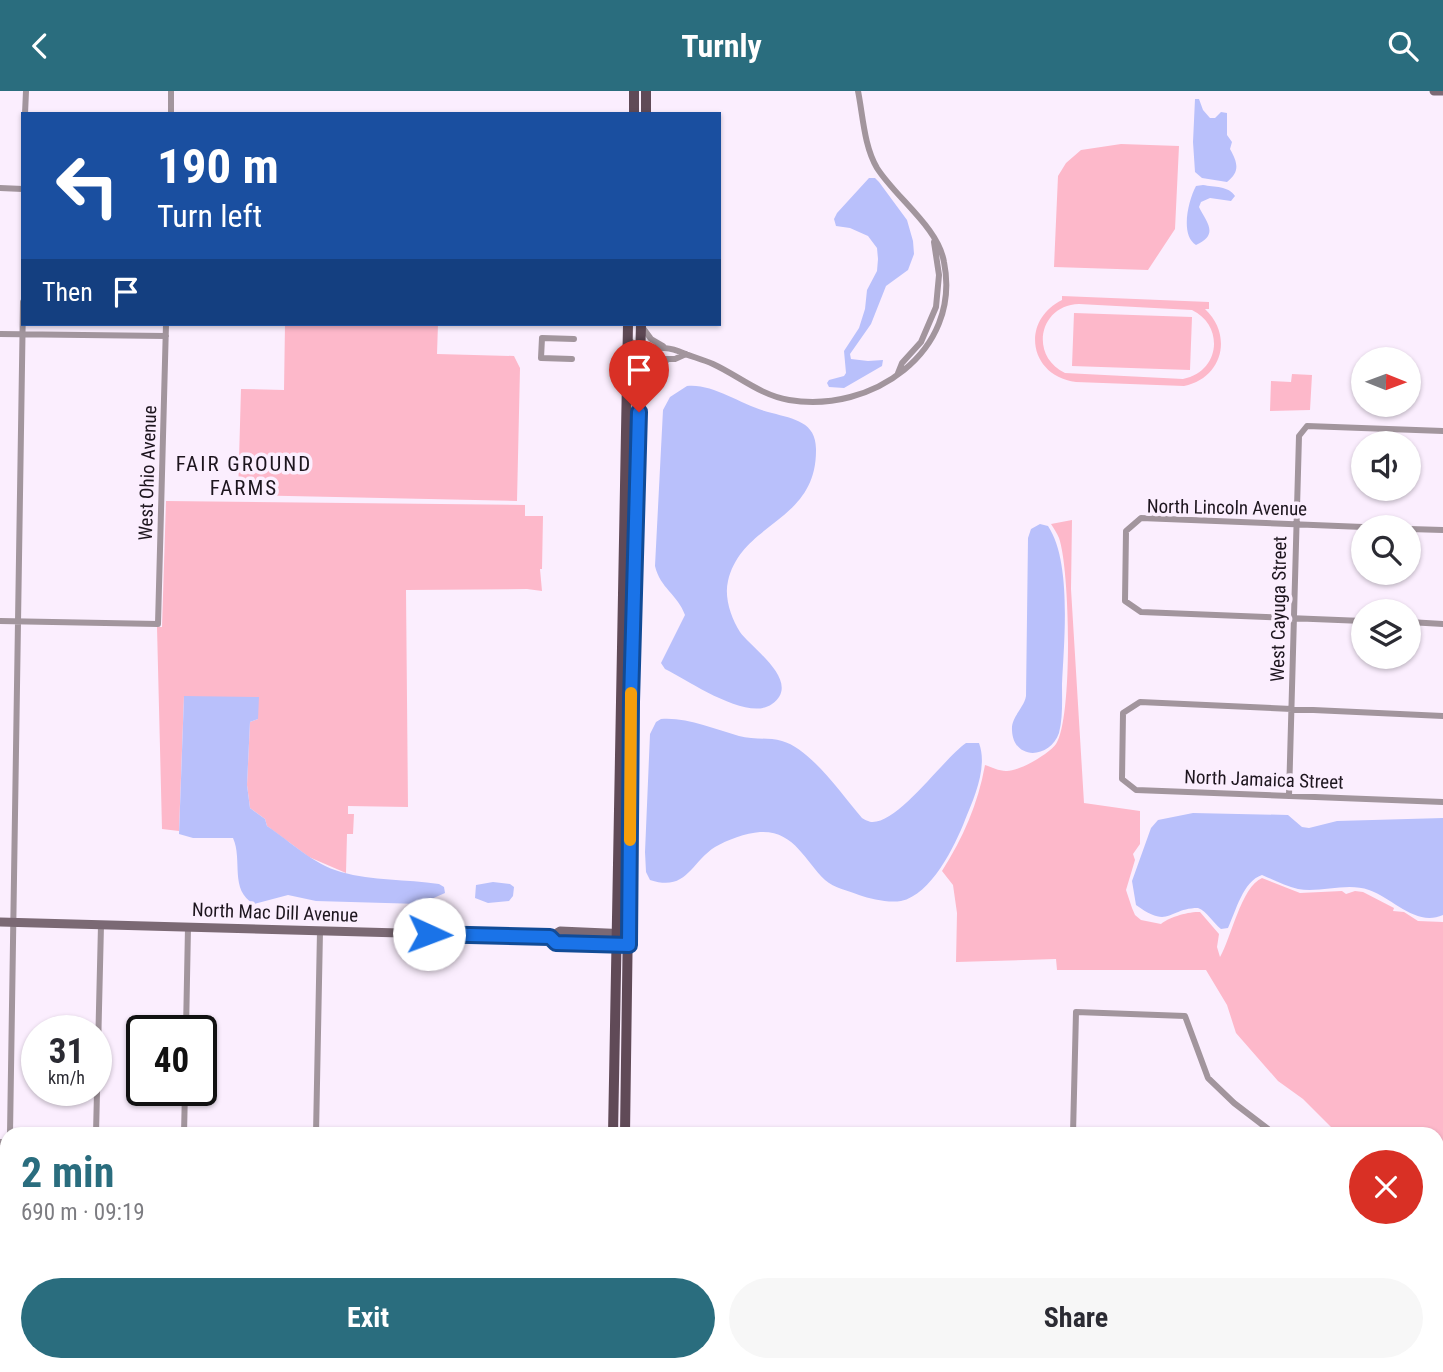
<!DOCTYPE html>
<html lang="en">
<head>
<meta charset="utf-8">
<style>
  :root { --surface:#fff; --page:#f7f7f7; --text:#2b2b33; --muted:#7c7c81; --accent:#2a6d7e }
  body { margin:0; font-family:"Roboto Condensed",sans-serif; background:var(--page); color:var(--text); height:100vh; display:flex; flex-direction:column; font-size:26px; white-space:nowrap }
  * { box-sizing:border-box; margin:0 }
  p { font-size:23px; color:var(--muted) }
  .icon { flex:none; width:38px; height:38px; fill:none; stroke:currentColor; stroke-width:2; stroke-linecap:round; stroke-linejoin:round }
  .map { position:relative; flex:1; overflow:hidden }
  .drawer { position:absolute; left:0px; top:1036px; width:1444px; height:245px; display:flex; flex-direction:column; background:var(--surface); border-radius:21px 21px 0 0; box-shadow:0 2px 5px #0004 }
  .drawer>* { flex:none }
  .guide { position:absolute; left:21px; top:21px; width:700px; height:214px; border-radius:0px; box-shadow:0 2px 5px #0004; background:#1a4fa0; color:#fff; overflow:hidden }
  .needle { width:46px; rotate:91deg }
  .tools { position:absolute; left:1351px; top:256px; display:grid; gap:14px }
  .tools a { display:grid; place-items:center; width:70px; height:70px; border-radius:50%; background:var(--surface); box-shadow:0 2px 5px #0004; font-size:35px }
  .speed { position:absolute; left:21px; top:924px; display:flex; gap:14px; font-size:35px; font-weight:700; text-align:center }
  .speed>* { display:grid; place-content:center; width:91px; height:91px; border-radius:50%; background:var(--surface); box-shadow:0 2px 5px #0004; line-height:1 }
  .speed small { font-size:18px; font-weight:400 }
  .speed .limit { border:4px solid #111; border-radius:10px; background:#fff; color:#111 }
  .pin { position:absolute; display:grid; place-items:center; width:60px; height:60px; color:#fff; margin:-72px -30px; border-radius:50% 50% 50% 0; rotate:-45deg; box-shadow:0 0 7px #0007 }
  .pin .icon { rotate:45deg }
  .me { position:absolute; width:77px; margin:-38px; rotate:92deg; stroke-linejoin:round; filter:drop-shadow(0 0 5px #0008) }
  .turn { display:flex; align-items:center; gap:24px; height:147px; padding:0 21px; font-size:32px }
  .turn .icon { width:91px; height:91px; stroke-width:2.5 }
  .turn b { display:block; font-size:49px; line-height:60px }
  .then { display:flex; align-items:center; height:66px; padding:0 21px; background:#0003; gap:14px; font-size:26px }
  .round { display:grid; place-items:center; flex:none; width:74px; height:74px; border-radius:37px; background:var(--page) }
  .head { display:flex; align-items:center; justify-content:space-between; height:119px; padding:0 21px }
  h1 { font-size:42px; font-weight:700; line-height:52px; color:var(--accent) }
  .button { display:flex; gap:14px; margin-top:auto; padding:14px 21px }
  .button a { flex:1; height:80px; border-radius:42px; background:var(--accent); color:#fff; font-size:28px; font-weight:700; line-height:80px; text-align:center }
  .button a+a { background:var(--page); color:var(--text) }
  header { display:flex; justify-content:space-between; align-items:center; height:91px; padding:0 21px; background:var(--accent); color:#fff; font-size:32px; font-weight:700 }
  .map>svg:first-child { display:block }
  .green { fill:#fdb8ca; fill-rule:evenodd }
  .water { fill:#b9c0fb }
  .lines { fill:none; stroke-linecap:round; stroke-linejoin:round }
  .street { stroke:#a2959d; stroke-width:6 }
  .secondary { stroke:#7b6974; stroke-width:9 }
  .primary { stroke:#604a57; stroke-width:10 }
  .route-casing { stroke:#114b97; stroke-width:18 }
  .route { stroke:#1a73e8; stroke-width:12 }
  .slow { stroke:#f59e0b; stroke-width:12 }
  .labels { text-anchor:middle; stroke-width:7; stroke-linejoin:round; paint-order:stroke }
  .street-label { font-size:19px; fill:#1d151e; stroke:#fbeefe }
  .neighbourhood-label { font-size:21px; letter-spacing:2px; fill:#1d151e; stroke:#fbeefe }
</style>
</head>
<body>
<header><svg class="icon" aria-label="back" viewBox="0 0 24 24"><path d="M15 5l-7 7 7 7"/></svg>Turnly<svg class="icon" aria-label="search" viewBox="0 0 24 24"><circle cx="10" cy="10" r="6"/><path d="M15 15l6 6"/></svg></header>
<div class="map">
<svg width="1443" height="1281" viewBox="0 0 1443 1281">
  <rect width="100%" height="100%" fill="#fbeefe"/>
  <!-- green -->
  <path class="green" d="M1121 53 1179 55 1175 138 1148 179 1054 176 1058 85 1066 72 1081 59Z
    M1062 205 1209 211V218H1205C1233 244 1223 287 1184 295L1076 291C1029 285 1020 230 1062 209ZM1079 213 1192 219C1225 235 1220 281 1183 288L1065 282C1029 265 1039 214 1079 213Z
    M1074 222 1192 226 1190 279 1072 275Z
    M285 233H438L437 263 514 265 520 277 517 410 238 404 241 298 284 299Z
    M1292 283 1312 284 1310 319 1270 320 1271 290 1291 291Z
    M166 410 525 414V425H543L542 478H540L542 500 527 498 406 499 408 716 348 715V723H354L353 743H347L346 782 309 766 267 735 265 728 250 717 247 694 250 631 258 628 184 605 179 740 162 738 157 536H162Z
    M1072 429 1071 498 1084 712 1140 720V753L1133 763 1135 769 1126 799 1132 817 1135 824 1141 829 1161 833C1167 827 1189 820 1200 821L1219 843 1217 856 1220 866C1231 848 1241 796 1262 787L1300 802 1342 800 1346 803 1355 800 1363 801 1394 817 1393 820 1404 821 1418 830 1443 831V1120L1437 1116V1043H1338L1303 1008 1278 990 1236 942 1227 914 1206 879H1057L1056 868 956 871 957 822 953 794 942 780C963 747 978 713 985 674 991 676 999 680 1006 680 1018 681 1049 663 1056 653 1073 628 1070 478 1059 447 1057 442 1054 438 1051 433Z"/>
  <!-- water -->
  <path class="water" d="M1195 8H1199L1203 19 1210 27H1215L1221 21 1227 22V44L1232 51 1230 58C1238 72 1240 81 1227 91L1202 87 1195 81 1193 51Z
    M869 87H875L879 91 907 129 913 150 914 163 908 179 886 195 871 233 850 263 851 268 868 270 883 269 882 275 844 297 829 296 827 292 829 289 844 285 846 282 844 260 859 237 865 218 867 199 877 180 878 168 877 157 868 145 850 137 836 135 834 128 837 122Z
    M1203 94C1214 96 1229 95 1235 105L1231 110 1210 107 1201 111 1199 116C1206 131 1220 143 1196 154 1180 144 1188 110 1196 95Z
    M687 295C714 292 744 316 772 322 794 328 816 331 816 358 817 432 742 430 728 490 724 506 731 527 740 541 751 557 803 591 772 613 748 631 689 590 665 578L661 572 685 524C678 504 660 497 655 475L663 319 670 306Z
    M1040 433 1048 435C1072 471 1064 550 1062 593 1062 608 1063 627 1059 642 1050 668 1013 670 1012 639 1011 626 1024 617 1026 605L1028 447 1031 438Z
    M184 605 259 606 258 628 250 631 247 694 250 717 265 728 267 735C291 751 313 773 341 781 373 790 406 788 439 793L444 796 445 802 420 813 316 810 288 804 254 813C229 799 243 769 233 747H193L179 743Z
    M661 628C687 626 714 638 739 645 752 649 768 646 782 650 811 658 842 704 862 727 865 729 870 731 872 731 899 732 943 668 966 652H979C988 676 974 707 965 729 955 755 931 804 901 810 888 812 871 808 859 804 849 800 834 797 825 789 805 770 794 739 760 741 746 742 727 749 715 756 690 772 687 801 650 789L646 781 645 761 650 643 656 631Z
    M1193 722 1288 724 1302 736 1309 737 1337 730 1443 727V824C1416 836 1394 808 1369 799 1347 791 1321 802 1298 798 1286 795 1274 789 1262 784 1243 790 1236 820 1228 837L1221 838C1213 832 1207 820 1198 817 1168 817 1170 839 1136 814L1132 790 1151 737 1158 729Z
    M493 791 510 793 514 796 513 805 509 810 488 812 475 807 476 794Z"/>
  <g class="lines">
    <!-- street -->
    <path class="street" d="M25 23 26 0
      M171 23V0
      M0 97 23 98
      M643 237 651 248 663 255
      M0 243 166 245
      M628 249C650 263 659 252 678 260 689 265 702 268 713 273 739 285 760 304 789 309 871 323 962 261 944 171 938 136 896 107 877 77 864 55 863 25 858 0
      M572 268 541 267 542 247 574 248
      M637 268H675L686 263
      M898 282 902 272 921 251 936 216 939 184 934 151
      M642 289 651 277 666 270
      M1363 436 1141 427 1126 440 1125 510 1141 521 1363 530
      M1409 438 1443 439
      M0 530 158 533 166 233
      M1409 531 1443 533
      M1443 625 1140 611 1123 622 1122 688 1136 699 1443 711
      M1289 705 1299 345 1307 335 1443 340
      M186 940 188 836
      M10 1043 23 211
      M96 1043 101 834
      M184 1043 185 999
      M316 1043 320 840
      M1073 1043 1076 921 1185 925 1208 987 1234 1012 1268 1038V1043
      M0 1051H7
      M7 1161 5 1261 7 1270
      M1382 1274V1281
      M310 1281 311 1274
      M468 1281 470 1274
      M1111 1281V1274
      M1220 1281V1274
      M1278 1281V1274"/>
    <!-- secondary -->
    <path class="secondary" d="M1434 0H1443
      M0 831 550 846 560 840 629 843
      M550 846 557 852 623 854
      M0 1273H7
      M46 1274 284 1281
      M619 1281H646"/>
    <!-- primary -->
    <path class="primary" d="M634 23V0
      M646 23V0
      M613 1043 628 233
      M625 1043 631 610 641 233
      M606 1281V1274
      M619 1281 620 1274"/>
  </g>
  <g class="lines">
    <defs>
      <path id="route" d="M429 843 550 846 556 852 629 854 631 611 639 321"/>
    </defs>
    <!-- route casing -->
    <use href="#route" class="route-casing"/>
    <!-- route -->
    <use href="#route" class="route"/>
    <!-- slow -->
    <path class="slow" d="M630 749 631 602"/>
  </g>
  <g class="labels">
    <!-- street labels -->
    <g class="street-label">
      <text transform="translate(147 382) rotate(-88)" y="7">West Ohio Avenue</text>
      <text transform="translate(1227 416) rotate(1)" y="7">North Lincoln Avenue</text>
      <text transform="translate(1278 518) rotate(-89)" y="7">West Cayuga Street</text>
      <text transform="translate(1264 688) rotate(2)" y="7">North Jamaica Street</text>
      <text transform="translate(275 821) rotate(2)" y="7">North Mac Dill Avenue</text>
    </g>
    <!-- neighbourhood labels -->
    <g class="neighbourhood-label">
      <text x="244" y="380">FAIR GROUND<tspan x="244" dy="24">FARMS</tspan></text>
    </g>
  </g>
</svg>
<div class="tools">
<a><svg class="needle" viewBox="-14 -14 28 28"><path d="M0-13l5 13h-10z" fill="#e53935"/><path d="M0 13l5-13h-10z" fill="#7c7c81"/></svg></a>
<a><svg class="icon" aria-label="sound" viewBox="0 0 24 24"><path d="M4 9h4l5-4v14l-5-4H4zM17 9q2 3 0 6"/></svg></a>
<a><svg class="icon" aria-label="search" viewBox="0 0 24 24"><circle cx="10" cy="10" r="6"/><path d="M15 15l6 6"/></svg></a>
<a><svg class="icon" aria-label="layers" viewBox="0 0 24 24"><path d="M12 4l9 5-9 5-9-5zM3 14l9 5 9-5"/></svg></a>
</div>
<div class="speed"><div>31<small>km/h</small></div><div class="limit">40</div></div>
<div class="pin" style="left:639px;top:321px;background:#d93025"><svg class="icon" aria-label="arrive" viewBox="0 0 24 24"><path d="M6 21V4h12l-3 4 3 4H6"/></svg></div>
<svg class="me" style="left:429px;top:843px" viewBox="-20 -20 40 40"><circle r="19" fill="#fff"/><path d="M0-13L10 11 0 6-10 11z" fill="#1a73e8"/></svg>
<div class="guide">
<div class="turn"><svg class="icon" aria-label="left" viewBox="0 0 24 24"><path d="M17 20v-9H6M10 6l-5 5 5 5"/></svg><div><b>190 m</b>Turn left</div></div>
<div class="then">Then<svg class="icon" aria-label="arrive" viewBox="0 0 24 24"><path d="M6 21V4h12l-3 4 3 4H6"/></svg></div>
</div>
<section class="drawer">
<div class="head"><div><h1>2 min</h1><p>690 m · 09:19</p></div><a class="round" style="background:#d93025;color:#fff"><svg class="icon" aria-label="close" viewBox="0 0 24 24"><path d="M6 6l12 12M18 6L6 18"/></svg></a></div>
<div class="button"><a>Exit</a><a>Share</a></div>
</section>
</div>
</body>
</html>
